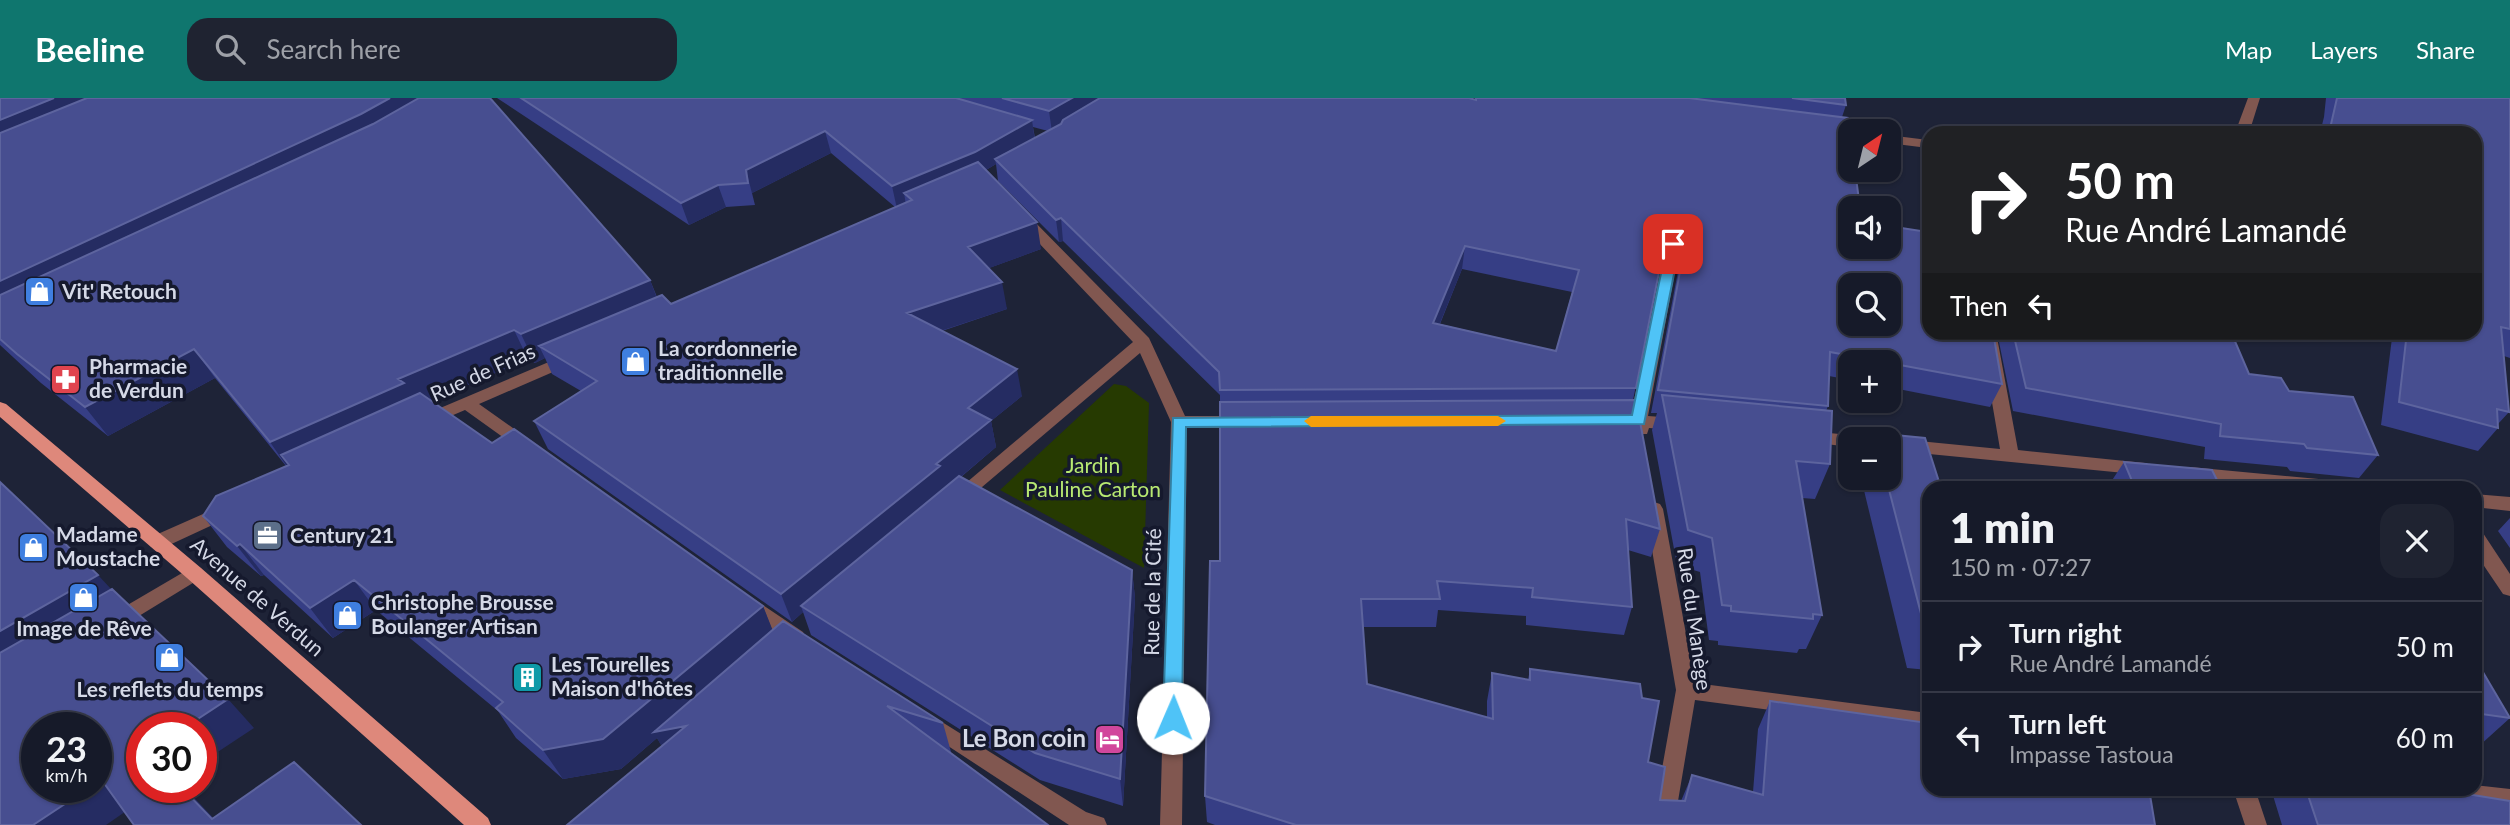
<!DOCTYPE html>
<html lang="en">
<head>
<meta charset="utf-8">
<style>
  :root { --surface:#161a29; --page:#1f2331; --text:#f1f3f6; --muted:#9ea1a8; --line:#353846; --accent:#0f766e }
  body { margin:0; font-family:Lato,sans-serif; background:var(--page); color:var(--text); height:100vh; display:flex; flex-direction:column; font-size:26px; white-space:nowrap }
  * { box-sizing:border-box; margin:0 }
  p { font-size:23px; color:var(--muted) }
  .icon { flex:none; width:38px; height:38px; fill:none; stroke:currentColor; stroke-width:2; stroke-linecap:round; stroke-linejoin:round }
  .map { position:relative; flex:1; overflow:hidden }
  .details { position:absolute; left:1922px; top:383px; width:560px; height:315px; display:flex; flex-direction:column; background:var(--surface); border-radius:21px; box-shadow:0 2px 5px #0004,0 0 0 2px var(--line) }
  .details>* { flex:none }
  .banner { position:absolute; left:1922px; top:28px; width:560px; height:214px; border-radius:21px; box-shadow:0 2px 5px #0004,0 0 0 2px var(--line); background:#202124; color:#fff; overflow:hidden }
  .needle { width:46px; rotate:35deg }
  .tools { position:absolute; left:1838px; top:21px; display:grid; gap:14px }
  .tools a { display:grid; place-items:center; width:63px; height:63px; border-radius:14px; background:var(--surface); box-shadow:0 2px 5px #0004,0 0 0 2px var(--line); font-size:35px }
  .speed { position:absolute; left:21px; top:614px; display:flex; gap:14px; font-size:35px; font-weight:700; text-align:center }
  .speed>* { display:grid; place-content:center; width:91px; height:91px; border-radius:50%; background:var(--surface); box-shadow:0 2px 5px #0004,0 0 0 2px var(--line); line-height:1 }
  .speed small { font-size:18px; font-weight:400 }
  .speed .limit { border:10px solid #d22; background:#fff; color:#111 }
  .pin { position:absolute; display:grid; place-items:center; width:60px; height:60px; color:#fff; margin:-30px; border-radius:14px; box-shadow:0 4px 10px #0006 }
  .me { position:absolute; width:77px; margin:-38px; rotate:1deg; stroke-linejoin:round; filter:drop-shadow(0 0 5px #0008) }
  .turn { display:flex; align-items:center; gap:24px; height:147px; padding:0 28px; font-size:32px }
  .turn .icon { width:91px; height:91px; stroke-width:2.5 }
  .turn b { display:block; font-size:49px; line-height:60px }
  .then { display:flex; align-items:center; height:66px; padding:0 28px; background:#0003; gap:14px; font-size:26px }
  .round { display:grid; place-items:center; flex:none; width:74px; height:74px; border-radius:21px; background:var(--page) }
  .overview { display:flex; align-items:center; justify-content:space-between; height:119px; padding:0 28px }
  h1 { font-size:42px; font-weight:800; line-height:52px }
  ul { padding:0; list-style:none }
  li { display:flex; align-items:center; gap:21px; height:91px; padding:0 28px; border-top:2px solid var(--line) }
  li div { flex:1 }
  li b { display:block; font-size:26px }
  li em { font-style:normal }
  header { display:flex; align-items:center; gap:42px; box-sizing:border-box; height:98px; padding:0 35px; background:var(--accent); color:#fff }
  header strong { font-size:33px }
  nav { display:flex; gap:38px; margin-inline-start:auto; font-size:24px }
  .search { width:490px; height:63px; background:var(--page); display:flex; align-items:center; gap:18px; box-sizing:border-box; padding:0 24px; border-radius:21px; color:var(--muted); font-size:26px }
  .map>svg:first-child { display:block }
  .green { fill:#263a01 }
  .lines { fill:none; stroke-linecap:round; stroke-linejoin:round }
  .minor { fill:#815750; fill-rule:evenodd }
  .major { fill:#de887b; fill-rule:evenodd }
  .wall { fill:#363e85; fill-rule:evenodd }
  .shaded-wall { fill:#252c62 }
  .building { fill:#474e90; stroke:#5d649e; stroke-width:2; fill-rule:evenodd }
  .route { fill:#4fc3f7; stroke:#337fa1; stroke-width:2 }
  .slow { fill:#f59e0b }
  .labels { text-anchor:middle; stroke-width:7; stroke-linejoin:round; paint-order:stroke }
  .poi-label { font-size:21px; font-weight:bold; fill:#d5d9e7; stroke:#15192d; text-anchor:start }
  .street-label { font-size:21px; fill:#d5d9e7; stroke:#15192d }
  .park-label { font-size:21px; fill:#b8e972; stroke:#15192d }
  .near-poi-label { font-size:24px; font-weight:bold; fill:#d5d9e7; stroke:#15192d; text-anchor:end }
</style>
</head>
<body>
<header>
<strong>Beeline</strong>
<div class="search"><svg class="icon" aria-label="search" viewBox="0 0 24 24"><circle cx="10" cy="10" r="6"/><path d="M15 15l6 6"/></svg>Search here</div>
<nav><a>Map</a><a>Layers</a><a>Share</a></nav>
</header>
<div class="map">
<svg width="2510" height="727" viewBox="0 0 2510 727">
  <rect width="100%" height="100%" fill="#1e2337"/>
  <!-- green -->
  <path class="green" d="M1114 286 1126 288 1149 305 1144 470 1000 392Z"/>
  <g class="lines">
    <!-- minor -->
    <path class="minor" d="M2248 0H2260L2249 35H2235Z
      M1888 37 1928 42V50L1888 45Z
      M1022 115 1027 116 1149 240 1185 318H1242L1250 324 1242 330H1187L1182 727H1160L1171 324 1140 255 962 406H950L947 401 1133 244 1017 122V116Z
      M1673 143 1680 147 1648 318 1676 320 1685 326 1676 332 1649 330 1647 336H1635L1632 329 1616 328 1608 322 1616 316 1631 317 1666 147Z
      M1980 234H1996L2018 352 2145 365 2151 367 2154 371 2151 375 2145 377 1888 352V341H1884L1888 340 2000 351Z
      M570 255 578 260 576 264 479 306 534 345 537 349 534 353H522L465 312 425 329 417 323 419 319Z
      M1808 333 1850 337 1858 341H1850V349L1802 343 1799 339Z
      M2190 369 2351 384 2360 390H2285L2190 381 2181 375Z
      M2474 396 2510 399V413L2474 409Z
      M1654 404 1660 406 1663 411 1695 585 1928 615V633L1695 602 1674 727H1652L1676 592 1645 411 1648 406Z
      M228 405 234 407 237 412 234 417 165 449H151L149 444 151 439Z
      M2474 430 2481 432 2510 476V498L2503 496 2474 453Z
      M194 468 201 470 203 475 201 480 121 529 114 532 107 529 104 524 107 519Z
      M748 497 803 534 806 540 803 546 796 548 789 546 741 510 738 505 741 500Z
      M926 614 1086 714 1104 720 1107 727H1069L919 629 916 623 919 617Z
      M2474 687 2510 691V711L2437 700 2429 698 2426 691H2474Z
      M2233 691H2255L2267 727H2245Z"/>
    <!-- major -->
    <path class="major" d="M0 304 6 306 201 470 488 720 491 727H464L187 480 0 319Z"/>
  </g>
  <!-- wall -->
  <path class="wall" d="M0 0 650 182 657 199 671 206 895 109 831 55 752 95 755 107 726 109 689 127 497 0H1469L1475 2V0H1845L1846 7 1842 19 1850 110 2002 286 1990 309 1888 289V264H1850V282L1829 278 1828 308 1826 313 1830 366 1815 401 1802 400 1822 517 1806 551H1799L1797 555 1718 547V543L1709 542 1700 474 1677 467 1652 332 1657 315H1651L1683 147 1674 140 1665 146 1633 302 1660 431 1651 459 1628 452 1632 509 1624 537 1526 527V518L1438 512 1436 529H1363L1367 586 1487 619V603L1492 575 1528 582 1530 571 1648 664 1660 702 1681 703 1692 677 1753 694 1758 631 1770 603 2155 727H1215L1207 724 1205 698 1220 463V297L1063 143 1059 144 998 83 996 66 986 72 1041 151 989 170 1007 211 942 233 1022 298 991 323 996 349 961 379 1132 472 1135 500 1123 708 1040 682 811 537 803 514 792 524 548 351 534 323 581 293 552 276 545 260 535 265 528 261 431 303 492 345 763 508 772 532 943 625 951 654 662 648 657 640 621 671 563 681 516 640 498 613 376 512 333 540 264 477 261 478 227 449 203 418 286 368 215 280 108 338 41 285 0 247ZM1033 29 1048 33 1035 40ZM1462 171 1572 194 1556 253 1440 226Z
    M2326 0H2510V260L2504 258 2509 314 2498 326V330L2478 353 2381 327 2392 240 2348 234H2474V35H2320L2324 19Z
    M1997 234H2231L2249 276 2289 293 2378 357 2359 380 2290 373 2287 369 2204 361 2205 349 2013 313Z
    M1874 335 1925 340 1941 390H1928V572L1907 570 1861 380H1888V341H1872Z
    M2124 364 2221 390H2107Z
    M2510 420V450L2498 433Z
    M2474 559 2510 620 2479 648 2474 647Z
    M2271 691H2436L2510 727H2282Z"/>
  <!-- shaded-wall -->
  <path class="shaded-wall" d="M54 0H138L0 57V22Z
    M390 0H453L0 222V183Z
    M1072 0H1113L1052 34 1049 13Z
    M1032 22 1035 44 995 61 996 66 979 76 912 102 904 95 906 107 897 111 892 88Z
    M825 33 831 55 752 95 755 107 746 72Z
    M718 87 726 109 689 127 681 105Z
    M1679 118 1674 140 1663 146 1669 124Z
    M1061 120 1063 143 1059 144 1056 122Z
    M1037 124 1041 151 973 176 968 149Z
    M1465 148 1462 171 1431 247 1433 225Z
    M650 182 661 211 539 248 545 260 535 265 521 236Z
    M1002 184 1007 211 913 242 907 215Z
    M514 232 528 261 418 308 281 357 292 373H290L270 344 398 281Z
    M194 251 215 280 108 338 85 309Z
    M1017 271 1022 298 991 323 996 349 945 392 801 508 803 514 792 524 781 496 936 366 968 310Z
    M240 446 264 477 261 478 237 448Z
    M1132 472 1135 500 1123 708 1120 681Z
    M98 477 125 506 0 581V533Z
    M354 482 376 512 333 540 310 510Z
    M763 508 775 538 686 628 669 662 657 640 621 671 563 681 543 652Z
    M228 601 254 630 201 665V630H184Z
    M101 681 132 709 106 727H33L89 690H96V684Z
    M182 690H185L220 727H218Z"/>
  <!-- building -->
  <path class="building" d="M0 0H54L0 22Z
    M87 0H390L361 16 0 183V35Z
    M419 0H490L650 182 521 236 514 232 398 281 404 285 270 344 194 251 85 309 17 256 0 241V197L373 26Z
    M521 0H956L1032 22 975 54 892 88 825 33 746 72 748 85 718 87 681 105Z
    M1002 0H1072L1049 13Z
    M1100 0H1469L1476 2V0H1689L1848 20 1850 33V72H1855L1860 110H1850V149H1888V128L1928 134V234H1993L2002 286 1830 254 1828 308 1658 292 1689 125 1679 118 1669 124 1636 290 1220 292 1219 274 1061 120 1056 122 995 61 1061 26 1063 22ZM1465 148 1579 172 1556 253 1433 225ZM1850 187H1888V226H1850Z
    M1792 0H1845L1846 7Z
    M2337 0H2510V231L2501 229 2509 314 2497 311 2498 330 2399 304 2407 234H2474V35H2329Z
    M978 64 1037 124 968 149 1002 184 907 215 1017 271 968 310 991 322 936 366 940 368 781 496 534 323 597 283 539 248 662 197 671 206 912 102 904 95Z
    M2013 234H2231L2249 276 2281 280 2289 293 2353 299 2378 357 2307 350 2304 346 2220 338 2221 326 2026 290Z
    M420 295 492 345 514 331 763 508 603 641 543 652 496 610 503 604 354 482 310 510 240 446 237 448 203 418 216 398 289 367 281 357Z
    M1662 297 1832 313 1830 366 1796 363 1822 517 1813 516V521L1731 513V508L1722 507 1712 440 1688 432Z
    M1636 302 1660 431 1626 421 1632 509 1532 499 1533 490 1437 483 1440 501H1361L1367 586 1493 621 1492 575 1530 582V571L1640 586 1642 600 1659 603 1648 664 1665 669 1660 702 1685 703 1692 677 1763 697 1770 603 1928 625V691H2149L2155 727H1296L1205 698 1210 463H1220V304Z
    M1874 335 1925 340 1941 390H1928V536L1926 535 1886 380H1888V341H1876Z
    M2124 364 2212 372 2221 390H2135Z
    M959 378 1132 472 1120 681 1035 655 801 508Z
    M0 384 98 477 0 533Z
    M112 491 228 601 184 630H142V690H182L212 721 294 664 361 727H134L101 681 96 684V630H37V690H89L33 727H0V555Z
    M783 523 943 625 887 608 1048 727H567L686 628 654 634Z
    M2474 559 2510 620 2474 615Z
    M2306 691H2436L2510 703V727H2318Z"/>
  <!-- route -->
  <path class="route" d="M1673 142 1680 146 1644 326 1186 329 1182 620 1180 625H1166L1163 620 1173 320 1632 317 1667 146Z"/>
  <!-- slow -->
  <path class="slow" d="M1311 318H1498L1506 323 1498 328 1311 329 1304 323Z"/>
  <!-- icons -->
  <defs>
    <symbol id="shop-square" viewBox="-11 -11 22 22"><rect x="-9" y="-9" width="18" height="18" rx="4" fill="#3f7fe0" stroke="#15192d"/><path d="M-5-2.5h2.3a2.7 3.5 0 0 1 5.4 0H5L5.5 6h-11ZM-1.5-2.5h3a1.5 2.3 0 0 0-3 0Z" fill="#fff"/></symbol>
    <symbol id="pharmacy-square" viewBox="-11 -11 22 22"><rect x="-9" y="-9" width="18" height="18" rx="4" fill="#e0444e" stroke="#15192d"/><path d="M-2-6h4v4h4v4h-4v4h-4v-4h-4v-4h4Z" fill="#fff"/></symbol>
    <symbol id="office-square" viewBox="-11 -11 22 22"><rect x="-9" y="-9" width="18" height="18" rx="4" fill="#5c6f8a" stroke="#15192d"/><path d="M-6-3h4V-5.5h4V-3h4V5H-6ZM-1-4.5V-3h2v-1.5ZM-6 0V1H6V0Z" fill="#fff"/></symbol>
    <symbol id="building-square" viewBox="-11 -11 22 22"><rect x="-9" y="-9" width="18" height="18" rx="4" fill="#0f9aa8" stroke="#15192d"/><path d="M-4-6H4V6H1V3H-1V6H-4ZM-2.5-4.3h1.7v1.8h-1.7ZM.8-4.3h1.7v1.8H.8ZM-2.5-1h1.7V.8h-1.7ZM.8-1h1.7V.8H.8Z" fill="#fff"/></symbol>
    <symbol id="hotel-square" viewBox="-11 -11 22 22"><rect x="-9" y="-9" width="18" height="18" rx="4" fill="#d1479c" stroke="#15192d"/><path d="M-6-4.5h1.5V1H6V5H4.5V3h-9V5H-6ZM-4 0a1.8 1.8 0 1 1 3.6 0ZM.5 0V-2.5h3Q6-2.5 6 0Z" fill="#fff"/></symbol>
  </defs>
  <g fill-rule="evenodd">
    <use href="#shop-square" x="22" y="176" width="35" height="35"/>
    <use href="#shop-square" x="618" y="246" width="35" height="35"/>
    <use href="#pharmacy-square" x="48" y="264" width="35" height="35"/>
    <use href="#office-square" x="250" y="420" width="35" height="35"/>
    <use href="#shop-square" x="16" y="432" width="35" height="35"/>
    <use href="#shop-square" x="66" y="482" width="35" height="35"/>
    <use href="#shop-square" x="330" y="500" width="35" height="35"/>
    <use href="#shop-square" x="152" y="542" width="35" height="35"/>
    <use href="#building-square" x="510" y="562" width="35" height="35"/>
    <use href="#hotel-square" x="1092" y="624" width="35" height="35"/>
  </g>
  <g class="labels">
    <!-- poi labels -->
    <g class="poi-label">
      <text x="62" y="201">Vit' Retouch</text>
      <text x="658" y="258">La cordonnerie<tspan x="658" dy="24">traditionnelle</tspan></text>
      <text x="89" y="276">Pharmacie<tspan x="89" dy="24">de Verdun</tspan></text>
      <text x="56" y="444">Madame<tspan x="56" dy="24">Moustache</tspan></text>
      <text x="290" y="445">Century 21</text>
      <text x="371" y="512">Christophe Brousse<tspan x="371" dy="24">Boulanger Artisan</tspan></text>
      <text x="84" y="538" text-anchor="middle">Image de Rêve</text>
      <text x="551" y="574">Les Tourelles<tspan x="551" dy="24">Maison d'hôtes</tspan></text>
      <text x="170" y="599" text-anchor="middle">Les reflets du temps</text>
    </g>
    <!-- street labels -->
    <g class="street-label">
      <text transform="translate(483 275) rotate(-24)" y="7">Rue de Frias</text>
      <text transform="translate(1153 494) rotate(-89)" y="7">Rue de la Cité</text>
      <text transform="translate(257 499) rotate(41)" y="7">Avenue de Verdun</text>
      <text transform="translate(1694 521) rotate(82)" y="7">Rue du Manège</text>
    </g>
    <!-- park labels -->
    <g class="park-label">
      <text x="1093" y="375">Jardin<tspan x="1093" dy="24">Pauline Carton</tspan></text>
    </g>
    <!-- near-poi labels -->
    <g class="near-poi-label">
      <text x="1086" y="649">Le Bon coin</text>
    </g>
  </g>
</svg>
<div class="tools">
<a><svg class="needle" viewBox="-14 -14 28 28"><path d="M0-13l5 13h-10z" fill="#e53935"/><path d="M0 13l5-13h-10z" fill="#9ea1a8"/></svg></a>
<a><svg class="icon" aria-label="sound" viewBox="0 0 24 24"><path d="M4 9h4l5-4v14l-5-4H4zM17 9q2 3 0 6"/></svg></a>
<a><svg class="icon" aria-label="search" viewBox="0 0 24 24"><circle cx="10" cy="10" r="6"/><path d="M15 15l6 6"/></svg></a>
<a>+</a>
<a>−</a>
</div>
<div class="speed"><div>23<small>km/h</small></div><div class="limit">30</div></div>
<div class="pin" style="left:1673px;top:146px;background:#d93025"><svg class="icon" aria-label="arrive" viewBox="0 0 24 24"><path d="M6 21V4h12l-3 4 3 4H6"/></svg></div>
<svg class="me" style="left:1173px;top:620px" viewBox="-20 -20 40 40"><circle r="19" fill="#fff"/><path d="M0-13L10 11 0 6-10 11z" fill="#4fc3f7"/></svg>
<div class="banner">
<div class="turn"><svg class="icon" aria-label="right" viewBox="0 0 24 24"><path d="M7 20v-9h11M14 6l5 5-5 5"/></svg><div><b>50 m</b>Rue André Lamandé</div></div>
<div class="then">Then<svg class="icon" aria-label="left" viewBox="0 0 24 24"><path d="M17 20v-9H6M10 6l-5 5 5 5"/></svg></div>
</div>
<section class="details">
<div class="overview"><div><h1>1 min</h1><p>150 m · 07:27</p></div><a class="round"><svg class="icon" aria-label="close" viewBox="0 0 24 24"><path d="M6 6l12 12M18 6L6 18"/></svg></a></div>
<ul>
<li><svg class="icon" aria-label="right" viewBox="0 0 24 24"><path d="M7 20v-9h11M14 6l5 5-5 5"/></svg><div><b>Turn right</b><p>Rue André Lamandé</p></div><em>50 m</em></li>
<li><svg class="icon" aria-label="left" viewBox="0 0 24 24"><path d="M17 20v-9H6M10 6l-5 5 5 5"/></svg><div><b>Turn left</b><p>Impasse Tastoua</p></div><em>60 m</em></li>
</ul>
</section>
</div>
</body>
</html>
